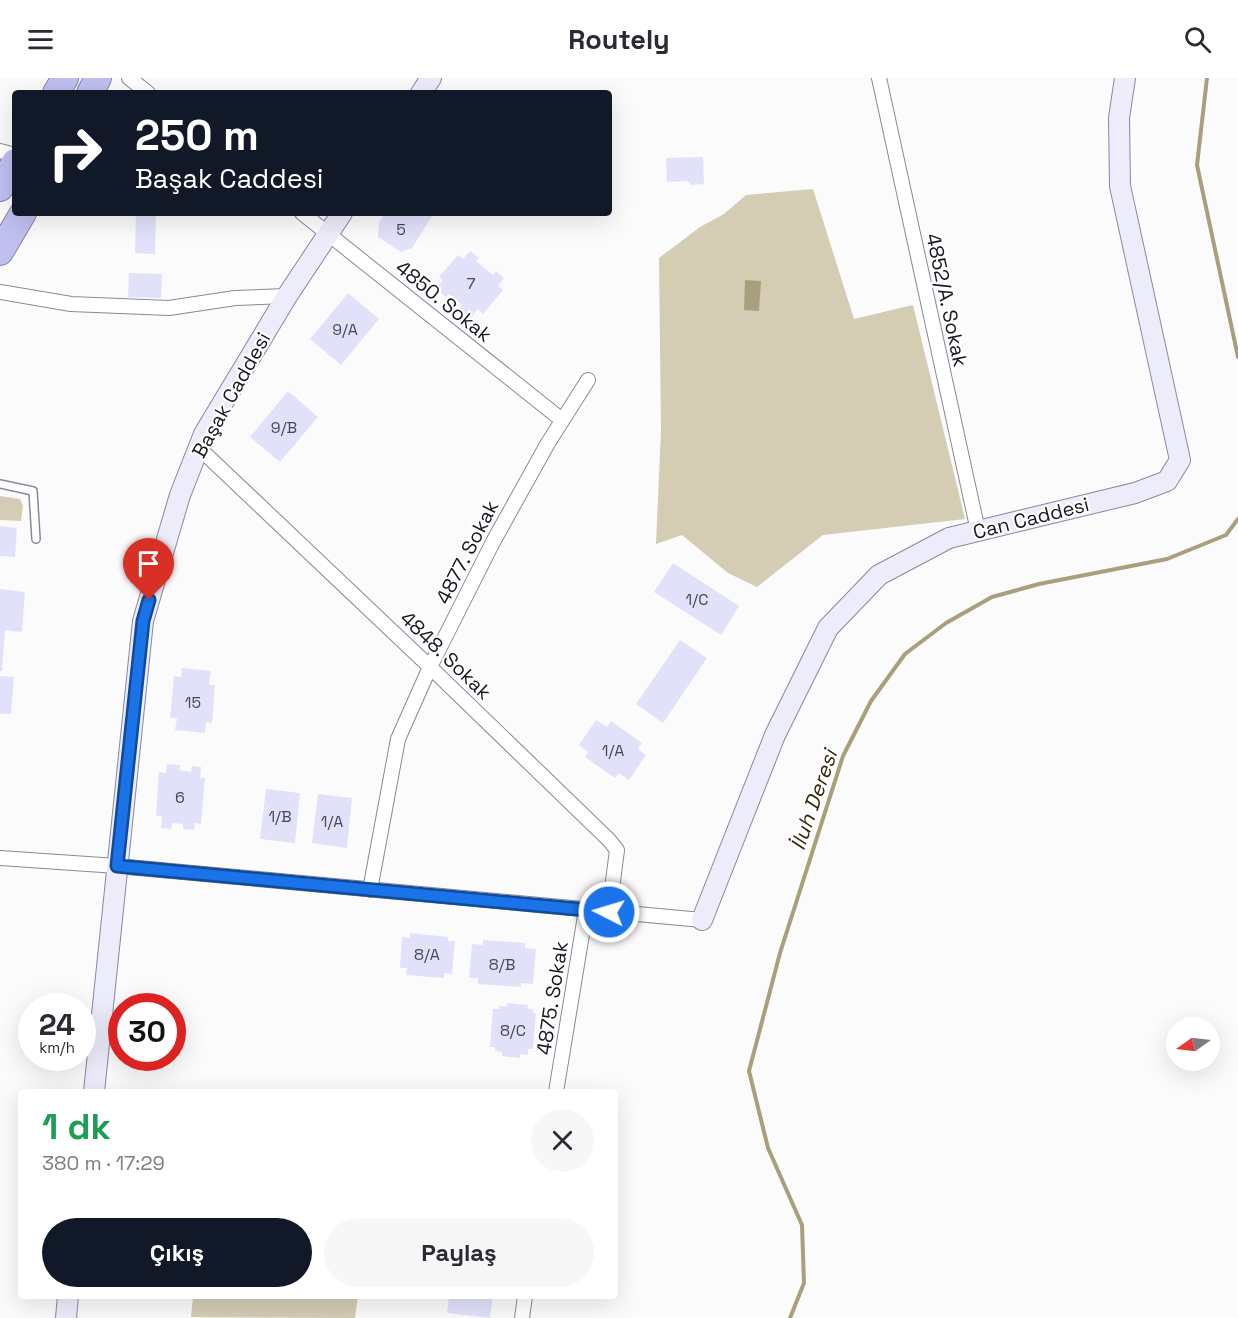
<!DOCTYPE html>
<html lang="tr">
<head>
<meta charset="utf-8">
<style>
  :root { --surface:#fff; --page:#f7f7f7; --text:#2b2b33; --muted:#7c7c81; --accent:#111827 }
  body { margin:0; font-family:"Space Grotesk",sans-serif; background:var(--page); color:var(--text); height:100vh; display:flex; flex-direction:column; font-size:22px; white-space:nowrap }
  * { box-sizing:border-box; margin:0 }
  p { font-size:20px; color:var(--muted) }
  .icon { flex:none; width:33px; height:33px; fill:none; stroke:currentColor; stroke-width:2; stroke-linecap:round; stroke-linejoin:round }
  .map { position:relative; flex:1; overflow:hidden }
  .drawer { position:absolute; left:18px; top:1011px; width:600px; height:210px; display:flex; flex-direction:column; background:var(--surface); border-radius:6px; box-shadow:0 6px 24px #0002 }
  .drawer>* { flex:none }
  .banner { position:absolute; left:12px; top:12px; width:600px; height:126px; border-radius:6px; box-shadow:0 6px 24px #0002; background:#111827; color:#fff; overflow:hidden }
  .needle { width:39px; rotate:256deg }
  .buttons { position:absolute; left:1166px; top:939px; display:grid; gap:12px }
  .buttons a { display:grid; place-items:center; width:54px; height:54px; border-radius:50%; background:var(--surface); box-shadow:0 6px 24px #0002; font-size:30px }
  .speed { position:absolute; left:18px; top:915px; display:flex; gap:12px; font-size:30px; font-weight:700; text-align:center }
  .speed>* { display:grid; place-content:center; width:78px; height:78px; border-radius:50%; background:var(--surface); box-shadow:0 6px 24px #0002; line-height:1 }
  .speed small { font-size:15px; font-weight:400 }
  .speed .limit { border:9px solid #d22; background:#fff; color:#111 }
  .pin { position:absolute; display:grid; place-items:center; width:51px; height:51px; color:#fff; margin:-62px -26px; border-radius:50% 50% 50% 0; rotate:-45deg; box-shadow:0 0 6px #0007 }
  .pin .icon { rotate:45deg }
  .me { position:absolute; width:66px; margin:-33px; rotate:275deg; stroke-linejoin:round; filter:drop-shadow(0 0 4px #0008) }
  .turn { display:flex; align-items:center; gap:21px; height:126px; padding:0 24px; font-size:27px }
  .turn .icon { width:78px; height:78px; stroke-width:2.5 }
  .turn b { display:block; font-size:42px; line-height:51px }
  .round { display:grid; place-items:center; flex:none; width:63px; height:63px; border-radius:32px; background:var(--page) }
  .head { display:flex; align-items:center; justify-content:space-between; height:102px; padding:0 24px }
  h1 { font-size:36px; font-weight:800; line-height:45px; color:#1e9e55 }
  .button { display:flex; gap:12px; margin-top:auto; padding:12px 24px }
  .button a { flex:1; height:69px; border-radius:36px; background:var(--accent); color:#fff; font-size:24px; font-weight:800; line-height:69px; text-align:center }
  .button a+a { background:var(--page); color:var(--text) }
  header { display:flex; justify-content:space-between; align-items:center; height:78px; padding:0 24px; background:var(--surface); font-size:27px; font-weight:800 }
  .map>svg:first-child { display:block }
  .green { fill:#d4ccb3 }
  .water { fill:#aa9f7c }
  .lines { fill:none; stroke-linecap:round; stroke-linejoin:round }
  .stream { stroke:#aa9f7c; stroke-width:4 }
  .building { fill:#e1e2fa }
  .lane-casing { stroke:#88889e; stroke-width:10 }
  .street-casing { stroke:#88889e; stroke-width:16 }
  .secondary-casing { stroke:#88889e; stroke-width:22 }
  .highway-casing { stroke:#8484a7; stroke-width:28 }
  .lane { stroke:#fff; stroke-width:7 }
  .street { stroke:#fff; stroke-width:14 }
  .secondary { stroke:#ececfb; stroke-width:20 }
  .highway { stroke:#bfbff1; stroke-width:26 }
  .route-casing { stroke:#114b97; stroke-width:15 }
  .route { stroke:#1a73e8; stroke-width:10 }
  .labels { text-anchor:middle; stroke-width:4.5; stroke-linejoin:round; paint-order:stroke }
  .number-label { font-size:16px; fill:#494955 }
  .street-label { font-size:20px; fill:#16161e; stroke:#fff }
  .water-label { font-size:21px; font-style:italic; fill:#32290a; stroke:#fff }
</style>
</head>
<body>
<header><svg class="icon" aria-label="menu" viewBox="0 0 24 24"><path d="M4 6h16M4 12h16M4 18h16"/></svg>Routely<svg class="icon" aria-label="search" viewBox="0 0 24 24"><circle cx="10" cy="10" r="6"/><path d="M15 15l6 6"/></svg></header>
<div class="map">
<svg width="1238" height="1240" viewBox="0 0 1238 1240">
  <rect width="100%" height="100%" fill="#fbfbfb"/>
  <!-- green -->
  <path class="green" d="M813 111 854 241 913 227 965 441 823 457 757 509 728 495 682 457 656 466 661 353 659 180 700 149 724 136 746 117Z
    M0 418 20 421 23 428 21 443 0 442Z
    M193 1218H358L355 1240 191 1239Z"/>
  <!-- water -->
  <path class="water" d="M745 202 761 203 759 233 744 232Z"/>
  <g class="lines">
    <!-- stream -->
    <path class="stream" d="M1207 0 1197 87 1238 279
      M790 1240 804 1205 802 1147 768 1070 749 993 780 875 843 678 871 623 905 576 946 545 992 519 1039 506 1167 481 1226 457 1238 441"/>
  </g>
  <!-- building -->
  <path class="building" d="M703 79 704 106 691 107 688 103 667 104 666 80Z
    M136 135H156L155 176 135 175Z
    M385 135H434L412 170 401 174 378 159 379 144Z
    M470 173 479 180 476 183 493 197 496 193 504 200 498 208 503 212 483 236 478 231 471 240 460 230 462 227 449 216 446 219 436 211 443 202 439 199 458 177 463 181Z
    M129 195 162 196 161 220 128 219Z
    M348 215 379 241 341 287 310 261Z
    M288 313 318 339 280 384 250 359Z
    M0 448 17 450 15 479 0 478Z
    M673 485 739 528 721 557 654 514Z
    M0 511 25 514 22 554 5 552 2 593H0Z
    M680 562 707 580 663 645 636 626Z
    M182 590 211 593 209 607H215L212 645 206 644 205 655 175 652 177 640H170L174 598 181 599Z
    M0 598 14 599 11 636H0Z
    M596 642 607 649 611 643 642 665 638 671 646 677 629 702 619 695 615 700 585 679 588 674 579 667Z
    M167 686 180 687 179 692 191 694 192 688 201 689 200 700H205L201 746 195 745 194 752 183 751V746L172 745 171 751 161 750 162 738H156L159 694 166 695Z
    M266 711 300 715 295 765 260 761Z
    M318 716 352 720 347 770 312 765Z
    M410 855 448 859V863H455L452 896 444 895V900L406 897 407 890H400L402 859 410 860Z
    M483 862 525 865V870L536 871 533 906 521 905V909L478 906V900H469L472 866 483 867Z
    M507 925 528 927 527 931H533V935L536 936 533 971H528V977L520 976V980L502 978V974L495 973V969H490L493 931H499V928H507Z
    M449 1218H493L490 1240 447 1235Z"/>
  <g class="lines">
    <defs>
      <path id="lane" d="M0 406 33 413 36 461"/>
      <path id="street" d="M129 0 148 15
        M879 0 978 453
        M0 73 15 77
        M302 135 562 342
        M0 214 71 226 169 230 235 220 287 218
        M199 370 430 589 609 762 617 772 609 834
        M0 780 117 788 702 842
        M370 812 398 661 430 589 493 464 548 365 588 302
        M556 1014 586 832
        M522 1240 525 1218"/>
      <path id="secondary" d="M421 15 431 0
        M702 842 775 657 828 550 879 497 949 460 1135 415 1167 403 1180 382 1120 108 1119 40 1125 0
        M94 1014 143 543 180 417 204 356 287 218 342 135
        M66 1240 68 1218"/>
      <path id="highway" d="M56 15 65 0
        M90 15 98 0
        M0 110 15 84
        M0 174 23 135"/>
    </defs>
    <!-- lane casing -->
    <use href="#lane" class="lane-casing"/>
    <!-- street casing -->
    <use href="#street" class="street-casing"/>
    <!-- secondary casing -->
    <use href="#secondary" class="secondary-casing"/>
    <!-- highway casing -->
    <use href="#highway" class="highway-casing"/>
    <!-- lane -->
    <use href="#lane" class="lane"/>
    <!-- street -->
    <use href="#street" class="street"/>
    <!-- secondary -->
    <use href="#secondary" class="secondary"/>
    <!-- highway -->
    <use href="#highway" class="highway"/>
  </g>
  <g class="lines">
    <defs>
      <path id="route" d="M149 522 143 543 117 788 609 834"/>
    </defs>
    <!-- route casing -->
    <use href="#route" class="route-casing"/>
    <!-- route -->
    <use href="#route" class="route"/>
  </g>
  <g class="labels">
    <!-- number labels -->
    <g class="number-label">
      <text x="401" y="157">5</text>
      <text x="471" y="211">7</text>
      <text x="345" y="257">9/A</text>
      <text x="284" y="355">9/B</text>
      <text x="697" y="527">1/C</text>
      <text x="193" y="630">15</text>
      <text x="613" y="678">1/A</text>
      <text x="180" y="725">6</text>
      <text x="280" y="744">1/B</text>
      <text x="332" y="749">1/A</text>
      <text x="427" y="882">8/A</text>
      <text x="502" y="892">8/B</text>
      <text x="513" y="958">8/C</text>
    </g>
    <!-- street labels -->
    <g class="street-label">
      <text transform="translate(947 222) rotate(78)" y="7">4852/A. Sokak</text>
      <text transform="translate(444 223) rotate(39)" y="7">4850. Sokak</text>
      <text transform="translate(231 317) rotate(-61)" y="7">Başak Caddesi</text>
      <text transform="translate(1031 440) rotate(-14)" y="7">Can Caddesi</text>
      <text transform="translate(467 474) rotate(-63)" y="7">4877. Sokak</text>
      <text transform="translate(446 577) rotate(44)" y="7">4848. Sokak</text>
      <text transform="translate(552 920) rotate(-81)" y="7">4875. Sokak</text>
    </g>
    <!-- water labels -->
    <g class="water-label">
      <text transform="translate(814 722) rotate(-71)" y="7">İluh Deresi</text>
    </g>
  </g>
</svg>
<div class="buttons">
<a><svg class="needle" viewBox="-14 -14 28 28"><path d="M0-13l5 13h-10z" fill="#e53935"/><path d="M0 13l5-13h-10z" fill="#7c7c81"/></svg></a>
</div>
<div class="speed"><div>24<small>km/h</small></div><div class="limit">30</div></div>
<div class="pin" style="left:149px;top:522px;background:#d93025"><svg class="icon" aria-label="arrive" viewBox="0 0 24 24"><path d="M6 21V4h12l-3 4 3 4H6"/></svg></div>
<svg class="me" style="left:609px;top:834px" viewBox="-20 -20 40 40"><circle r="17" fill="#1a73e8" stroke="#fff" stroke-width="3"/><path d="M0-11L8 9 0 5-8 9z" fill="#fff"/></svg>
<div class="banner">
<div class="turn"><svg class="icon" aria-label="right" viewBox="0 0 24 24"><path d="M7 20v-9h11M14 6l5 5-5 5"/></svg><div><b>250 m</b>Başak Caddesi</div></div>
</div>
<section class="drawer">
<div class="head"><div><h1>1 dk</h1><p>380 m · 17:29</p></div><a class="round"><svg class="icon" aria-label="close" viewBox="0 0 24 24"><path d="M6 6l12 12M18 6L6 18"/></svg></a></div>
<div class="button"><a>Çıkış</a><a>Paylaş</a></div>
</section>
</div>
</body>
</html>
